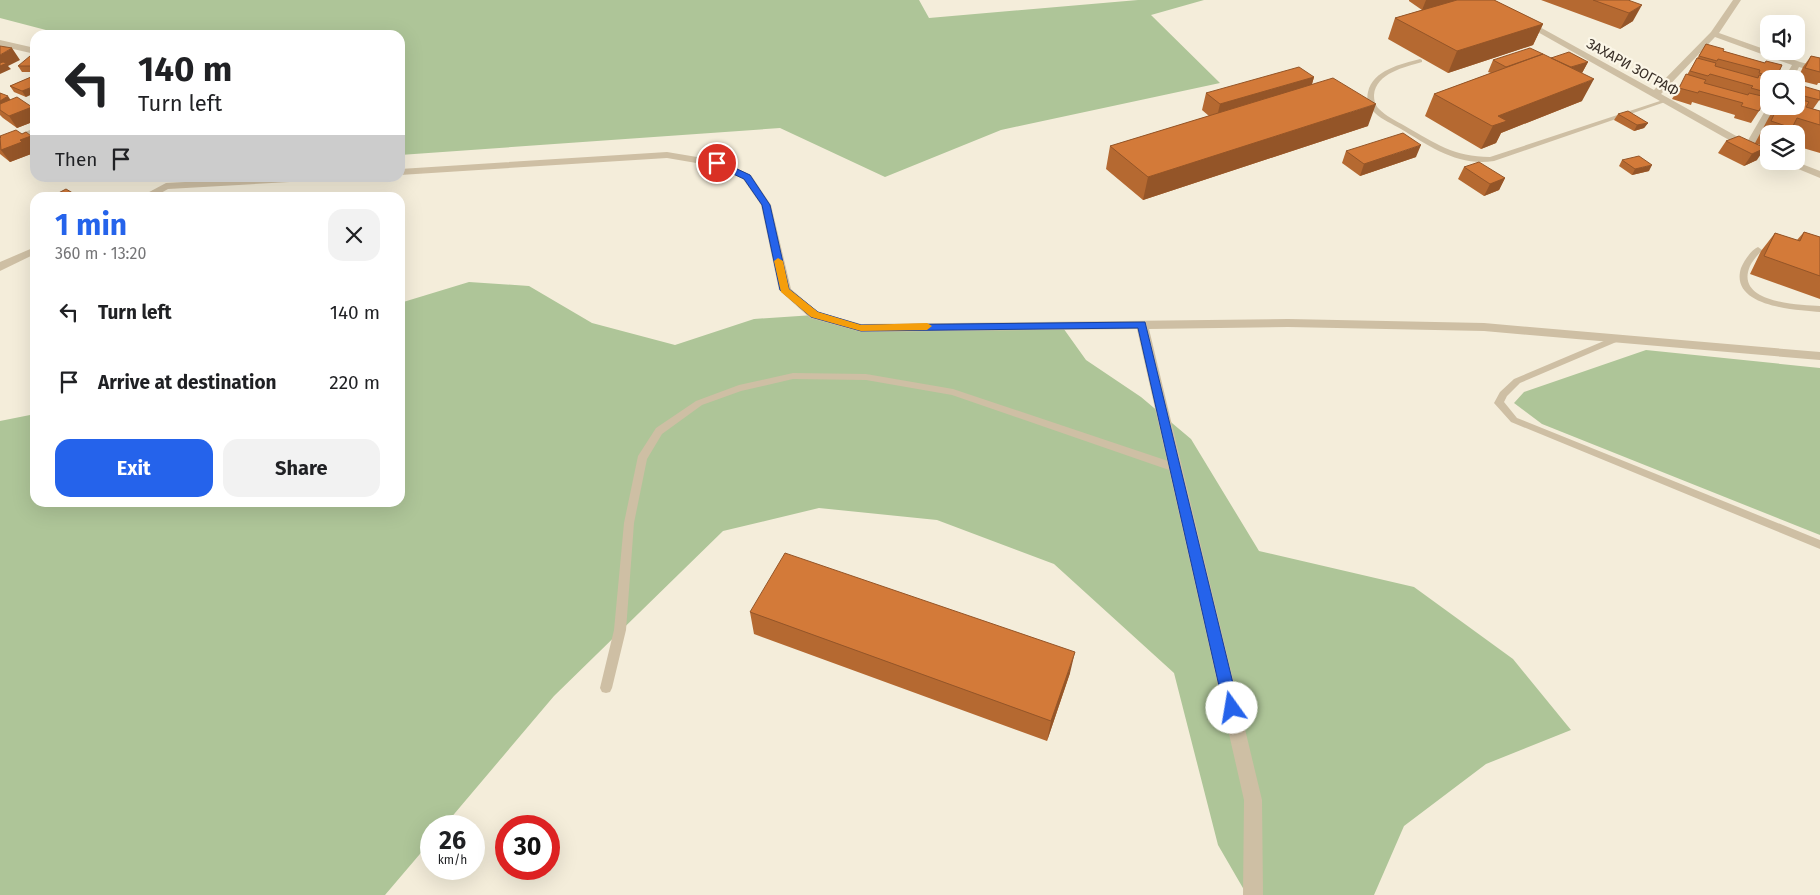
<!DOCTYPE html>
<html lang="en">
<head>
<meta charset="utf-8">
<style>
  :root { --surface:#fff; --page:#f2f2f2; --text:#202124; --muted:#757577; --accent:#2563eb }
  body { margin:0; font-family:"Fira Sans",sans-serif; background:var(--page); color:var(--text); height:100vh; display:flex; flex-direction:column; font-size:19px; white-space:nowrap }
  * { box-sizing:border-box; margin:0 }
  p { font-size:16px; color:var(--muted) }
  .icon { flex:none; width:28px; height:28px; fill:none; stroke:currentColor; stroke-width:2; stroke-linecap:round; stroke-linejoin:round }
  .map { position:relative; flex:1; overflow:hidden }
  .side { position:absolute; left:30px; top:192px; width:375px; height:315px; display:flex; flex-direction:column; background:var(--surface); border-radius:15px; box-shadow:0 5px 20px #0002 }
  .side>* { flex:none }
  .hud { position:absolute; left:30px; top:30px; width:375px; height:152px; border-radius:15px; box-shadow:0 5px 20px #0002; background:#fff; color:var(--text); overflow:hidden }
  .fabs { position:absolute; left:1760px; top:15px; display:grid; gap:10px }
  .fabs a { display:grid; place-items:center; width:45px; height:45px; border-radius:10px; background:var(--surface); box-shadow:0 5px 20px #0002; font-size:25px }
  .speed { position:absolute; left:420px; top:815px; display:flex; gap:10px; font-size:25px; font-weight:700; text-align:center }
  .speed>* { display:grid; place-content:center; width:65px; height:65px; border-radius:50%; background:var(--surface); box-shadow:0 5px 20px #0002; line-height:1 }
  .speed small { font-size:12px; font-weight:400 }
  .speed .limit { border:8px solid #d22; background:#fff; color:#111 }
  .pin { position:absolute; display:grid; place-items:center; width:42px; height:42px; color:#fff; margin:-21px; border:2px solid #fff; border-radius:50%; box-shadow:0 1px 5px #0007 }
  .me { position:absolute; width:55px; margin:-28px; rotate:347deg; stroke-linejoin:round; filter:drop-shadow(0 0 4px #0008) }
  .turn { display:flex; align-items:center; gap:18px; height:105px; padding:0 25px; font-size:22px }
  .turn .icon { width:65px; height:65px; stroke-width:2.5 }
  .turn b { display:block; font-size:35px; line-height:42px }
  .then { display:flex; align-items:center; height:48px; padding:0 25px; background:#0003; gap:10px; font-size:19px }
  .round { display:grid; place-items:center; flex:none; width:52px; height:52px; border-radius:15px; background:var(--page) }
  .head { display:flex; align-items:center; justify-content:space-between; height:85px; padding:0 25px }
  h1 { font-size:30px; font-weight:700; line-height:38px; color:var(--accent) }
  .cta { display:flex; gap:10px; margin-top:auto; padding:10px 25px }
  .cta a { flex:1; height:58px; border-radius:15px; background:var(--accent); color:#fff; font-size:20px; font-weight:700; line-height:58px; text-align:center }
  .cta a+a { background:var(--page); color:var(--text) }
  ul { padding:0; list-style:none }
  li { display:flex; align-items:center; gap:15px; height:70px; padding:0 25px }
  li div { flex:1 }
  li b { display:block; font-size:19px }
  li em { font-style:normal }
  .map>svg:first-child { display:block }
  .green { fill:#aec598 }
  .lines { fill:none; stroke-linecap:round; stroke-linejoin:round }
  .service { fill:#cebfa4; fill-rule:evenodd }
  .minor { fill:#cebfa4; fill-rule:evenodd }
  .wall { fill:#b56931 }
  .shaded-wall { fill:#945528 }
  .building { fill:#d37a39; stroke:#945528 }
  .route { fill:#2563eb; stroke:#184099 }
  .slow { fill:#f59e0b }
  .labels { text-anchor:middle; stroke-width:4.5; stroke-linejoin:round; paint-order:stroke }
  .far-street-label { font-size:14px; fill:#392f27; stroke:#fbf6e7 }
</style>
</head>
<body>
<div class="map">
<svg width="1820" height="895" viewBox="0 0 1820 895">
  <rect width="100%" height="100%" fill="#f4edda"/>
  <!-- green -->
  <path class="green" d="M0 0H919L929 18 1138 0H1204L1151 15 1220 83 1001 130 885 177 780 128 400 155V35H65L0 18Z
    M469 282 529 286 592 323 675 345 754 319 814 315 861 328 1061 325 1086 360 1141 397 1191 439 1259 551 1414 587 1513 659 1571 730 1486 764 1404 826 1374 895H1247L1218 845 1174 673 1054 564 937 520 819 508 723 531 554 696 444 826H431V841L385 895H0V421L35 414V502H400V303Z
    M1646 350 1820 368V535L1542 424 1514 403 1524 392Z"/>
  <g class="lines">
    <!-- service -->
    <path class="service" d="M1420 59 1422 60V62C1405 67 1376 73 1374 95 1374 100 1375 105 1379 109 1386 116 1396 121 1405 126 1435 143 1454 157 1490 157L1663 100 1668 101 1494 161C1459 167 1429 146 1401 129 1393 124 1382 120 1375 113 1369 107 1366 100 1368 92 1373 70 1401 64 1420 59Z
      M1758 247 1762 250C1758 255 1753 260 1750 266 1734 303 1799 305 1820 306V312C1796 310 1729 307 1741 268 1744 261 1751 250 1758 247Z
      M1618 335 1621 336 1623 338 1621 340 1520 383 1507 396 1504 402 1517 418 1820 540V549L1511 422 1494 403 1500 392 1514 379Z
      M793 373 866 374 953 389 1180 465 1181 468 1180 471H1172L952 395 866 380 793 379 741 391 702 405 662 434 647 459 634 523 626 630 612 688 610 692 606 693 602 692 600 688 614 630 624 523 638 456 656 428 696 401 739 385Z"/>
    <!-- minor -->
    <path class="minor" d="M1733 0H1741L1719 33 1800 62 1820 67V73L1799 67 1793 79H1784L1792 65 1715 37 1661 94 1747 142 1769 104V106H1777L1755 146 1769 151V158L1745 149 1520 22 1527 20 1654 90 1711 32Z
      M0 40 35 48V54L0 46Z
      M35 128V135L0 149V142Z
      M667 152 721 161 751 175 771 205 791 289 818 312 861 324 1288 319 1484 323 1820 352V360L1484 331 1288 327 1149 329 1262 800 1263 895H1243L1244 800 1137 329 861 332 810 318 779 290 761 205 743 179 714 166 667 158 400 175V169Z
      M1779 161H1794L1820 171V178Z
      M260 178H312L307 181 168 189 152 198H138L166 183Z
      M35 247V254L0 271V262Z"/>
  </g>
  <!-- wall -->
  <path class="wall" d="M1409 0H1494L1543 24 1533 45 1448 73 1388 39 1395 18 1422 10 1409 1Z
    M1541 0H1628L1633 21 1620 29Z
    M1706 44 1723 51 1765 63 1782 65 1776 79H1769V93L1765 98 1759 111 1751 123 1734 118 1735 115 1692 102 1691 105 1672 99Z
    M35 56V72H22L18 66Z
    M1811 56 1820 58V83H1818L1817 85 1797 80 1803 67Z
    M1551 58 1588 62 1582 73V101L1501 133 1496 143 1481 149 1425 116 1434 94 1491 73 1488 72 1493 60Z
    M31 77 26 97 14 92 10 86Z
    M1314 77 1312 84 1368 126 1143 200 1106 169 1110 146 1209 116 1202 110 1206 93Z
    M1796 84 1820 99 1813 109 1820 111V153L1796 146V134H1769V148L1757 144V160L1744 166 1718 153 1726 141 1755 143 1769 117 1776 106H1796Z
    M0 93 10 100 32 107 35 111V121L17 128 3 118 0 115Z
    M1618 114 1648 123 1644 128 1634 131 1614 120Z
    M22 134 31 136 35 142V150L30 152 31 154 10 162 0 154V138Z
    M1346 151 1416 157 1360 176 1342 163Z
    M1622 160 1649 171 1632 175 1619 166Z
    M1464 167 1505 178 1499 190 1484 196 1458 179Z
    M1804 232 1820 237V299L1750 274 1761 251 1775 233 1797 240Z
    M750 612 1070 673 1047 741 754 634Z"/>
  <!-- shaded-wall -->
  <path class="shaded-wall" d="M1426 0H1467L1422 10Z
    M1642 5 1633 21 1620 29 1629 13Z
    M1543 24 1533 45 1448 73 1457 51Z
    M12 48 20 60 8 66 11 69 0 74V55Z
    M1588 62 1582 73 1569 68Z
    M1314 77 1309 94 1216 121 1220 104Z
    M1594 79 1582 101 1501 133 1496 143 1481 149 1498 116Z
    M35 86V93L26 97 22 91Z
    M8 96 12 102 0 110V101Z
    M1376 104 1368 126 1143 200 1148 177Z
    M32 107 35 111V121L17 128 9 116Z
    M1648 123 1644 128 1634 131 1637 125Z
    M31 136 35 142V150L30 152 31 154 10 162 1 150 20 140Z
    M1421 145 1416 157 1360 176 1364 164Z
    M1765 148 1757 160 1744 166 1752 154Z
    M1652 165 1649 171 1632 175 1635 169Z
    M1505 178 1499 190 1484 196 1490 184Z
    M1075 652 1070 673 1047 741 1051 721Z"/>
  <!-- building -->
  <path class="building" d="M1457 0H1494L1543 24 1457 51 1395 18Z
    M1593 0H1628L1642 5 1629 13Z
    M1706 44 1724 49 1723 51 1765 63 1766 61 1782 65 1776 78 1759 73 1760 70 1718 59 1717 61 1699 56Z
    M0 46 12 48 0 55Z
    M1530 48 1543 54 1506 67 1493 60Z
    M1569 52 1588 62 1571 67 1551 58Z
    M1543 54 1594 79 1498 116 1507 121 1492 126 1434 94Z
    M30 56H35V66H18Z
    M1811 56 1820 58V72L1805 68Z
    M1697 58 1716 63 1715 66 1758 78 1759 75 1771 79H1769V93L1751 88 1753 86 1710 74 1708 76 1690 71Z
    M3 62 7 63 0 66V63Z
    M1299 67 1314 77 1220 104 1206 93Z
    M1686 74 1706 80 1704 83 1748 95 1749 93 1766 97 1759 111 1741 106 1743 103 1699 91 1698 93 1679 88Z
    M31 77 35 78V86L22 91 10 86Z
    M1333 78 1376 104 1148 177 1110 146Z
    M1796 84 1820 91V100L1796 94Z
    M0 93 8 96 0 101Z
    M17 97 32 107 9 116 0 110V104Z
    M1796 98 1809 102 1806 107 1820 111V125L1797 118 1792 128 1771 121 1778 106H1796Z
    M1628 111 1648 123 1637 125 1618 114Z
    M16 130 22 134 26 132 31 136 20 140 22 142 1 150 0 138 1 137 0 136Z
    M1403 133 1421 145 1364 164 1346 151Z
    M1739 136 1765 148 1752 154 1726 141Z
    M1639 156 1652 165 1635 169 1622 160Z
    M1479 162 1505 178 1490 184 1464 167Z
    M66 189 81 198H49Z
    M1804 232 1820 237V276L1764 256 1775 233 1800 241Z
    M785 553 1075 652 1051 721 750 612Z"/>
  <!-- route -->
  <path class="route" d="M714 161H720L750 175 770 205 789 289 818 312 861 325 1145 322 1239 708 1236 712 1232 714 1227 712 1224 708 1138 328 861 331 811 317 780 290 762 205 744 179 714 165Z"/>
  <!-- slow -->
  <path class="slow" d="M778 258 783 261 789 289 818 312 861 325 927 323 932 326 927 330 861 331 811 317 781 292 774 261Z"/>
  <g class="labels">
    <!-- far-street labels -->
    <g class="far-street-label">
      <text transform="translate(1633 67) rotate(29)" y="5">ЗАХАРИ ЗОГРАФ</text>
    </g>
  </g>
</svg>
<div class="fabs">
<a><svg class="icon" aria-label="sound" viewBox="0 0 24 24"><path d="M4 9h4l5-4v14l-5-4H4zM17 9q2 3 0 6"/></svg></a>
<a><svg class="icon" aria-label="search" viewBox="0 0 24 24"><circle cx="10" cy="10" r="6"/><path d="M15 15l6 6"/></svg></a>
<a><svg class="icon" aria-label="layers" viewBox="0 0 24 24"><path d="M12 4l9 5-9 5-9-5zM3 14l9 5 9-5"/></svg></a>
</div>
<div class="speed"><div>26<small>km/h</small></div><div class="limit">30</div></div>
<div class="pin" style="left:717px;top:163px;background:#d93025"><svg class="icon" aria-label="arrive" viewBox="0 0 24 24"><path d="M6 21V4h12l-3 4 3 4H6"/></svg></div>
<svg class="me" style="left:1232px;top:708px" viewBox="-20 -20 40 40"><circle r="19" fill="#fff"/><path d="M0-13L10 11 0 6-10 11z" fill="#2563eb"/></svg>
<div class="hud">
<div class="turn"><svg class="icon" aria-label="left" viewBox="0 0 24 24"><path d="M17 20v-9H6M10 6l-5 5 5 5"/></svg><div><b>140 m</b>Turn left</div></div>
<div class="then">Then<svg class="icon" aria-label="arrive" viewBox="0 0 24 24"><path d="M6 21V4h12l-3 4 3 4H6"/></svg></div>
</div>
<section class="side">
<div class="head"><div><h1>1 min</h1><p>360 m · 13:20</p></div><a class="round"><svg class="icon" aria-label="close" viewBox="0 0 24 24"><path d="M6 6l12 12M18 6L6 18"/></svg></a></div>
<ul>
<li><svg class="icon" aria-label="left" viewBox="0 0 24 24"><path d="M17 20v-9H6M10 6l-5 5 5 5"/></svg><div><b>Turn left</b></div><em>140 m</em></li>
<li><svg class="icon" aria-label="arrive" viewBox="0 0 24 24"><path d="M6 21V4h12l-3 4 3 4H6"/></svg><div><b>Arrive at destination</b></div><em>220 m</em></li>
</ul>
<div class="cta"><a>Exit</a><a>Share</a></div>
</section>
</div>
</body>
</html>
